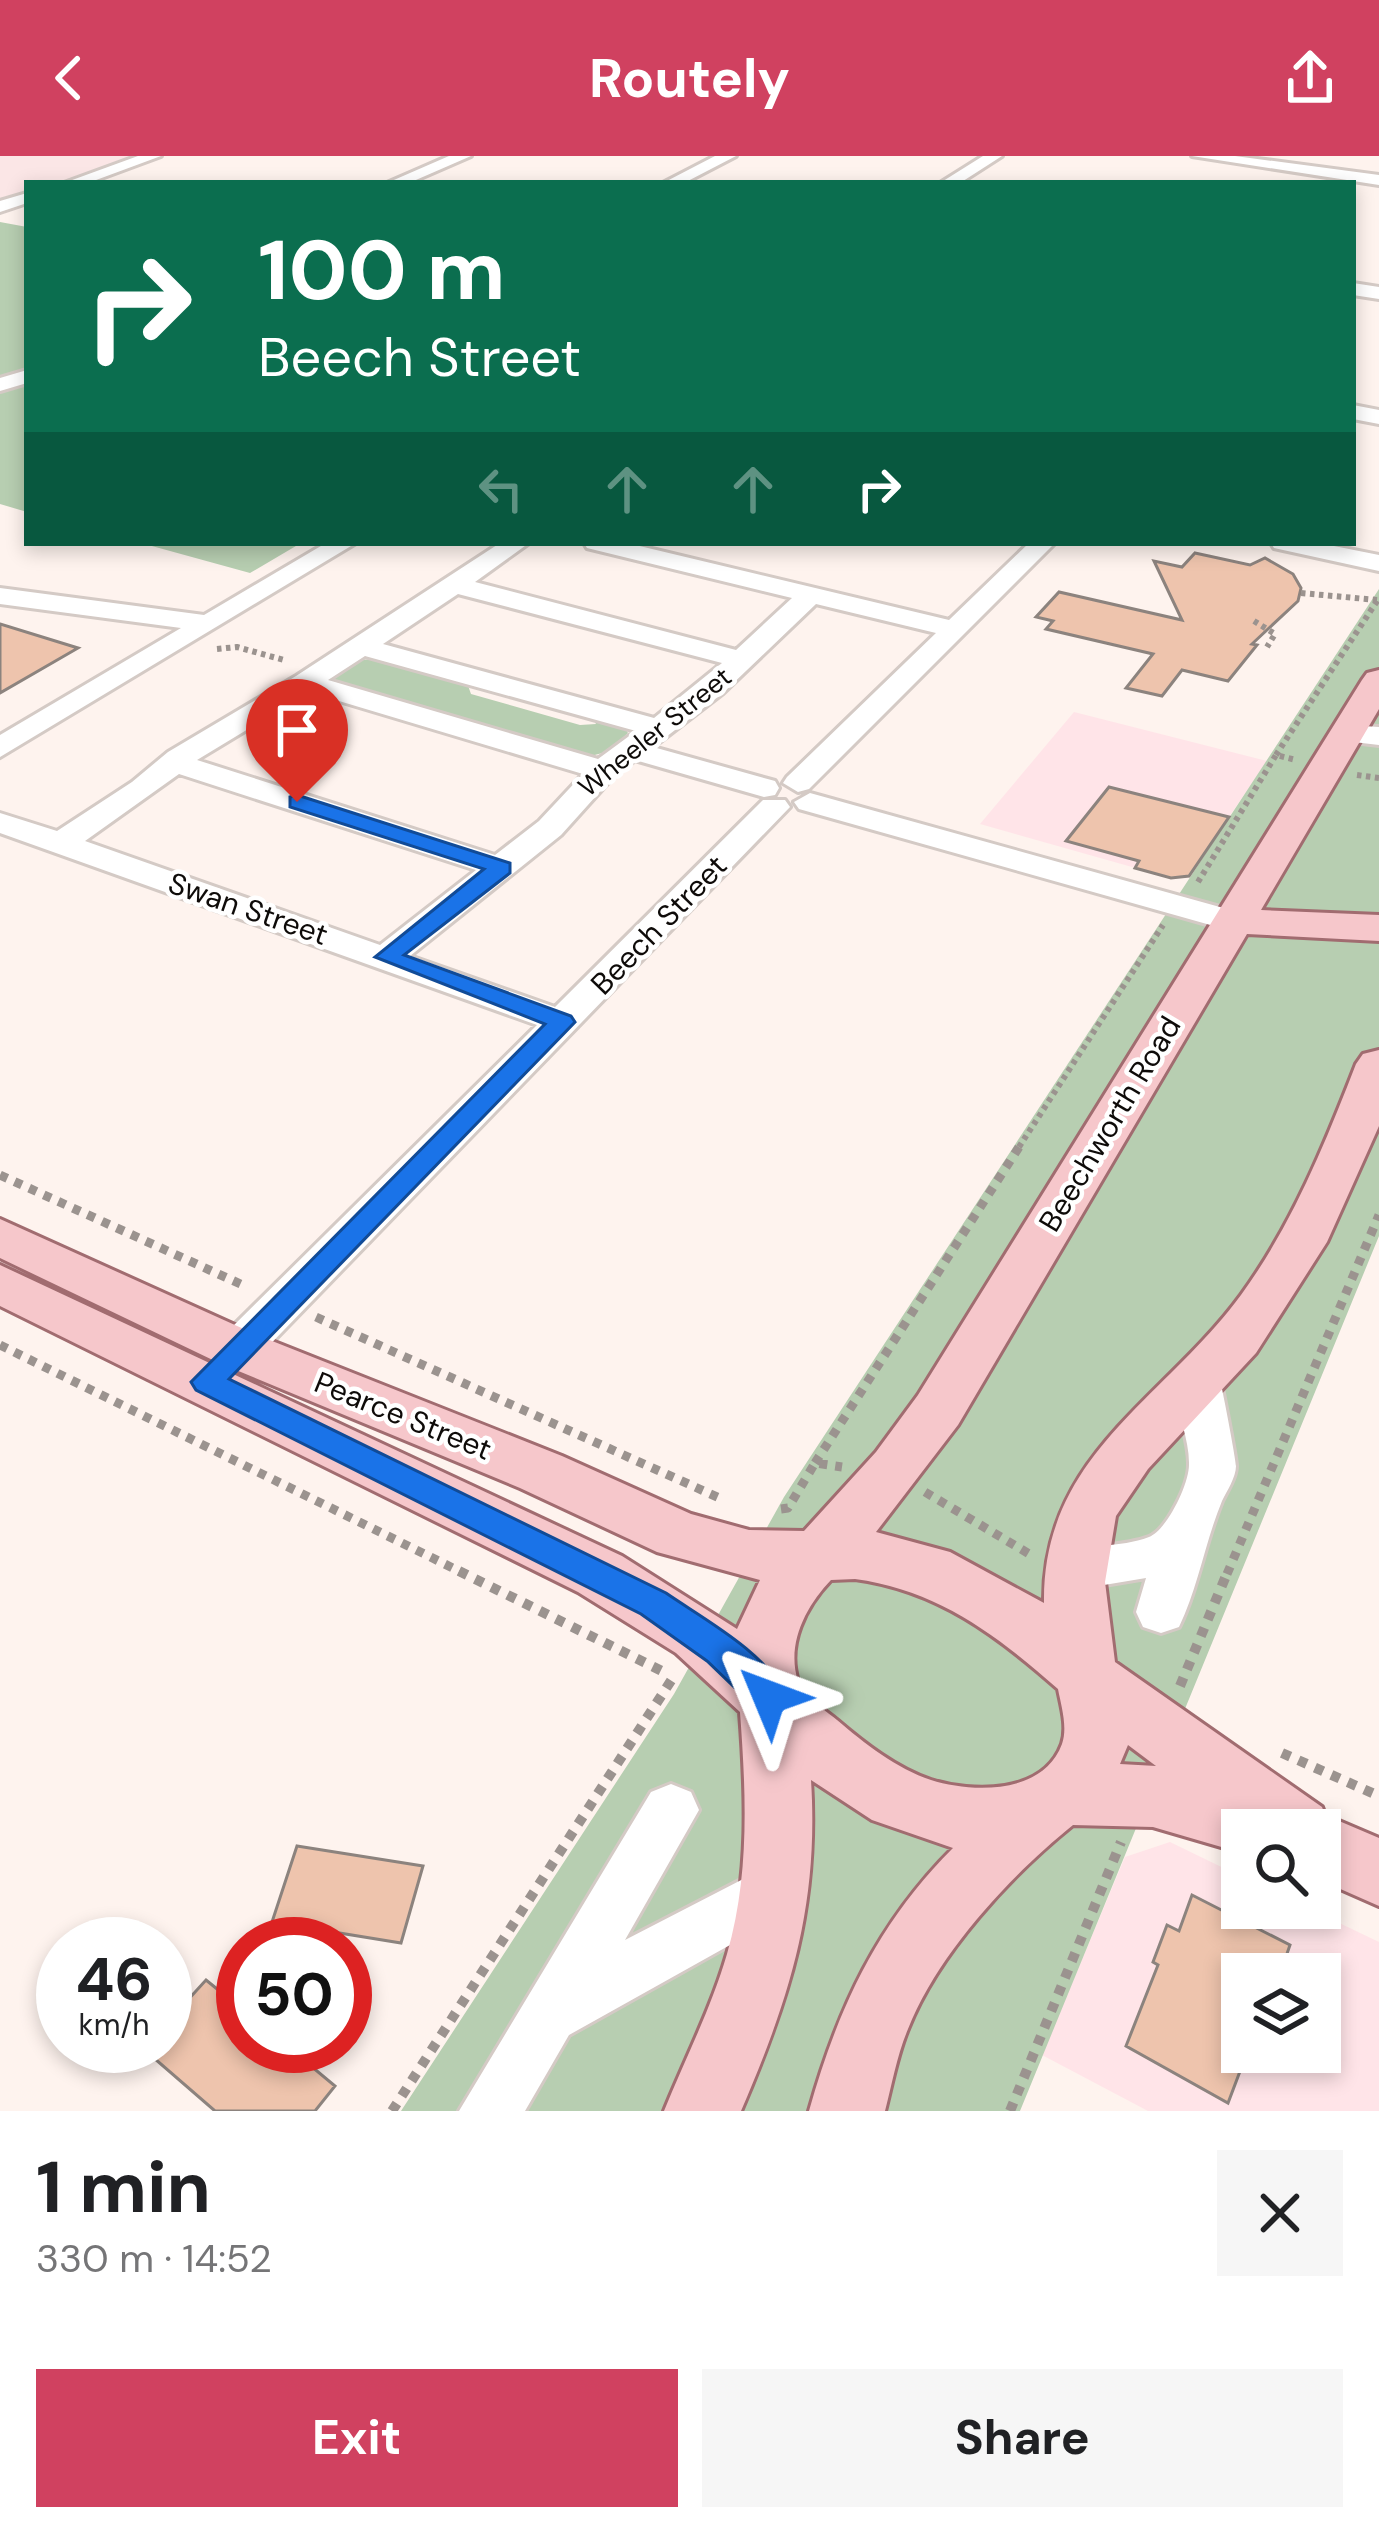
<!DOCTYPE html>
<html lang="en">
<head>
<meta charset="utf-8">
<style>
  :root { --surface:#fff; --page:#f6f6f6; --text:#202124; --muted:#757577; --accent:#d04160 }
  body { margin:0; font-family:"DM Sans",sans-serif; background:var(--page); color:var(--text); height:100vh; display:flex; flex-direction:column; font-size:45px; white-space:nowrap }
  * { box-sizing:border-box; margin:0 }
  p { font-size:39px; color:var(--muted) }
  .icon { flex:none; width:66px; height:66px; fill:none; stroke:currentColor; stroke-width:2; stroke-linecap:round; stroke-linejoin:round }
  .map { position:relative; height:1955px; overflow:hidden }
  .side { display:flex; flex-direction:column; background:var(--surface); flex:1 }
  .side>* { flex:none }
  .guide { position:absolute; left:24px; top:24px; width:1332px; height:366px; border-radius:0px; box-shadow:0 6px 18px #0003; background:#0b6e4f; color:#fff; overflow:hidden }
  .tools { position:absolute; left:1221px; top:1653px; display:grid; gap:24px }
  .tools a { display:grid; place-items:center; width:120px; height:120px; border-radius:0px; background:var(--surface); box-shadow:0 6px 18px #0003; font-size:60px }
  .speed { position:absolute; left:36px; top:1761px; display:flex; gap:24px; font-size:60px; font-weight:700; text-align:center }
  .speed>* { display:grid; place-content:center; width:156px; height:156px; border-radius:50%; background:var(--surface); box-shadow:0 6px 18px #0003; line-height:1 }
  .speed small { font-size:30px; font-weight:400 }
  .speed .limit { border:18px solid #d22; background:#fff; color:#111 }
  .pin { position:absolute; display:grid; place-items:center; width:102px; height:102px; color:#fff; margin:-123px -51px; border-radius:50% 50% 50% 0; rotate:-45deg; box-shadow:0 0 12px #0007 }
  .pin .icon { rotate:45deg }
  .me { position:absolute; width:132px; margin:-66px; rotate:314deg; stroke-linejoin:round; filter:drop-shadow(0 0 9px #0008) }
  .turn { display:flex; align-items:center; gap:42px; height:252px; padding:0 36px; font-size:54px }
  .turn .icon { width:156px; height:156px; stroke-width:2.5 }
  .turn b { display:block; font-size:84px; line-height:102px }
  .lanes { display:flex; align-items:center; height:114px; padding:0 36px; background:#0003; justify-content:center; gap:60px; direction:ltr }
  .lanes .off { opacity:.35 }
  .round { display:grid; place-items:center; flex:none; width:126px; height:126px; border-radius:0px; background:var(--page) }
  .summary { display:flex; align-items:center; justify-content:space-between; height:204px; padding:0 36px }
  h1 { font-size:72px; font-weight:700; line-height:90px }
  .button { display:flex; gap:24px; margin-top:auto; padding:24px 36px }
  .button a { flex:1; height:138px; border-radius:0px; background:var(--accent); color:#fff; font-size:48px; font-weight:700; line-height:138px; text-align:center }
  .button a+a { background:var(--page); color:var(--text) }
  header { display:flex; justify-content:space-between; align-items:center; height:156px; padding:0 36px; background:var(--accent); color:#fff; font-size:54px; font-weight:700 }
  .map>svg:first-child { display:block }
  .commercial { fill:#ffe4e8; fill-rule:evenodd }
  .medical { fill:#fbe6e6 }
  .green { fill:#b7ceb1 }
  .building { fill:#eec4ad; stroke:#8c837e; stroke-width:3 }
  .lines { fill:none; stroke-linecap:round; stroke-linejoin:round }
  .minor-casing { stroke:#d4cac5; stroke-width:6 }
  .major-casing { stroke:#a16c70; stroke-width:6 }
  .path-far2 { stroke:#9b938f; stroke-width:6; stroke-dasharray:4.5 4.5; stroke-linecap:butt }
  .path-far1 { stroke:#9b938f; stroke-width:9; stroke-dasharray:8 8; stroke-linecap:butt }
  .path { stroke:#9b938f; stroke-width:10; stroke-dasharray:9 9; stroke-linecap:butt }
  .minor { fill:#fff; fill-rule:evenodd }
  .major { fill:#f6c7cb; fill-rule:evenodd }
  .route { fill:#1a73e8; stroke:#114b97; stroke-width:3 }
  .labels { text-anchor:middle; stroke-width:9; stroke-linejoin:round; paint-order:stroke }
  .far-street-label { font-size:27px; fill:#0e0b09; stroke:#fff }
  .street-label { font-size:30px; fill:#0e0b09; stroke:#fff }
</style>
</head>
<body>
<header><svg class="icon" aria-label="back" viewBox="0 0 24 24"><path d="M15 5l-7 7 7 7"/></svg>Routely<svg class="icon" aria-label="share" viewBox="0 0 24 24"><path d="M12 15V3M7 8l5-5 5 5M5 13v7h14v-7"/></svg></header>
<div class="map">
<svg width="1379" height="1955" viewBox="0 0 1379 1955">
  <rect width="100%" height="100%" fill="#fef3ee"/>
  <!-- commercial -->
  <path class="commercial" d="M1074 556 1267 605 1189 720 1171 722 980 668Z
    M1170 1686 1242 1721V1752H1308L1379 1786V1955H1148L1042 1899 1125 1701ZM1242 1818H1320V1896H1242Z"/>
  <!-- medical -->
  <path class="medical" d="M0 0H137L56 27H27V37L0 46Z"/>
  <!-- green -->
  <path class="green" d="M0 66 27 71V356L0 348Z
    M141 387H301L250 417Z
    M1379 433V1080L1020 1955H401L674 1538 784 1341Z
    M379 502 466 524 471 538 580 569 596 568 591 559 623 569 628 577 610 595 587 601 337 529 334 523 354 505Z"/>
  <!-- building -->
  <path class="building" d="M1195 397 1250 409 1265 402 1293 418 1301 432 1298 445 1252 488 1257 489 1228 525 1182 514 1162 540 1126 532 1153 498 1046 473 1053 465 1036 461 1059 436 1182 464 1154 405 1182 411Z
    M0 468 78 492 0 537Z
    M1109 631 1229 661 1189 720 1171 722 1135 712 1139 705 1066 685Z
    M297 1690 423 1710 401 1787 272 1766Z
    M1192 1739 1290 1789 1280 1818H1242V1910L1228 1947 1126 1890 1158 1809 1153 1806 1167 1769 1179 1775Z
    M206 1824 243 1854V1890H287L335 1930 315 1955H215L140 1890H165V1869Z"/>
  <g class="lines">
    <defs>
      <path id="minor" d="M138 0H161L88 27H64Z
        M449 0H471L409 27H387Z
        M715 0H736L684 27H663Z
        M983 0H1002L960 27H940Z
        M1192 0H1235L1379 19V29Z
        M27 37V47L0 56V45Z
        M1353 127 1379 131V143L1353 139Z
        M27 214V227L0 235V222Z
        M1353 249 1379 254V268L1353 263Z
        M326 387H356L0 601V579L181 472 0 448V432L204 459Z
        M500 387H529L475 426 736 494 792 442 587 392 584 387H627L949 464 1029 387H1055L809 633 798 636 783 627 787 621 936 477 816 448 723 537 653 591 775 625 779 632 775 639 764 641 635 604 614 620 561 679 410 800 555 851 763 644H785L790 651 254 1205 238 1209 222 1205 216 1193 222 1181 537 869 0 677V657L57 675 132 626 168 596 296 520ZM458 438 722 507 654 562 383 488ZM365 500 636 575 598 603 328 524ZM309 536 583 618 539 665 495 699 197 604ZM179 618 476 714 380 789 85 685Z
        M1271 387H1319L1379 399V415L1274 392Z
        M1347 569 1379 571V589L1337 584 1332 578 1337 572Z
        M810 637 1245 758 1250 765 1245 772H1221L799 653 794 646Z
        M1200 1203 1216 1208C1219 1213 1236 1303 1236 1310 1236 1321 1227 1335 1222 1345 1205 1386 1198 1432 1179 1471L1161 1477 1143 1471 1136 1456 1146 1422 1074 1434 1057 1428 1049 1413 1057 1398C1086 1388 1120 1392 1149 1381 1167 1374 1189 1328 1189 1309 1190 1275 1166 1241 1184 1208Z
        M671 1628 691 1636 699 1654 625 1784 776 1706 796 1714 805 1733 796 1752 569 1879 525 1955H459L651 1636Z"/>
      <path id="major" d="M1379 514V553L1261 754 1379 759V785L1247 778 958 1269 876 1376 950 1396 1044 1447C1042 1299 1164 1244 1241 1139 1292 1069 1325 988 1356 908L1363 898 1379 894V970L1327 1086 1256 1197 1148 1313 1116 1360 1105 1426 1115 1506 1322 1651 1325 1659 1379 1682V1750L1320 1724V1674H1242V1697L1153 1671 1073 1669C1011 1719 938 1797 908 1873 897 1899 892 1928 885 1955H809C838 1852 877 1768 953 1692L872 1664 811 1624C819 1750 790 1841 741 1955H664C685 1903 711 1853 727 1798 750 1719 746 1637 740 1556L676 1497 578 1436 0 1150V1109L622 1400 737 1473 760 1424 657 1396 520 1332 219 1207 0 1102V1063L257 1179 562 1300 691 1358 749 1374 804 1375 876 1296 918 1239 1362 524 1367 517ZM855 1423C937 1434 997 1479 1058 1533 1061 1549 1068 1571 1062 1588 1043 1639 972 1637 931 1624 897 1613 864 1587 837 1564 825 1554 802 1540 798 1525 786 1488 806 1450 831 1424ZM1128 1589 1156 1610 1120 1608Z"/>
    </defs>
    <!-- minor casing -->
    <use href="#minor" class="minor-casing"/>
    <!-- major casing -->
    <use href="#major" class="major-casing"/>
    <!-- path-far2 -->
    <path class="path-far2" d="M1301 437 1377 444
      M1254 465 1275 478 1267 491
      M217 493 237 491 284 504
      M1276 599 1379 442
      M1357 619 1379 622
      M1198 726 1276 599 1296 604
      M1019 991 1163 769"/>
    <!-- path-far1 -->
    <path class="path-far1" d="M0 1019 247 1131
      M316 1161 724 1344
      M0 1189 465 1418
      M815 1307 1021 988
      M925 1336 1031 1399
      M781 1353 788 1352 815 1307 842 1311
      M1227 1418 1379 1059"/>
    <!-- path -->
    <path class="path" d="M459 1415 666 1517
      M1180 1530 1228 1415
      M1282 1597 1379 1640
      M392 1955 676 1517
      M1010 1955 1121 1686"/>
    <!-- minor -->
    <use href="#minor" class="minor"/>
    <!-- major -->
    <use href="#major" class="major"/>
  </g>
  <!-- route -->
  <path class="route" d="M297 639 510 707V717L404 799 571 860 575 866 229 1223 666 1437C705 1464 766 1496 787 1541L782 1552 769 1557 756 1552 707 1505 641 1458 196 1234 191 1226 545 868 375 801 484 713 290 651V641Z"/>
  <g class="labels">
    <!-- far-street labels -->
    <g class="far-street-label">
      <text transform="translate(655 576) rotate(-39)" y="9">Wheeler Street</text>
    </g>
    <!-- street labels -->
    <g class="street-label">
      <text transform="translate(248 753) rotate(19)" y="10">Swan Street</text>
      <text transform="translate(659 769) rotate(-46)" y="10">Beech Street</text>
      <text transform="translate(1110 968) rotate(-59)" y="10">Beechworth Road</text>
      <text transform="translate(403 1260) rotate(22)" y="10">Pearce Street</text>
    </g>
  </g>
</svg>
<div class="tools">
<a><svg class="icon" aria-label="search" viewBox="0 0 24 24"><circle cx="10" cy="10" r="6"/><path d="M15 15l6 6"/></svg></a>
<a><svg class="icon" aria-label="layers" viewBox="0 0 24 24"><path d="M12 4l9 5-9 5-9-5zM3 14l9 5 9-5"/></svg></a>
</div>
<div class="speed"><div>46<small>km/h</small></div><div class="limit">50</div></div>
<div class="pin" style="left:297px;top:646px;background:#d93025"><svg class="icon" aria-label="arrive" viewBox="0 0 24 24"><path d="M6 21V4h12l-3 4 3 4H6"/></svg></div>
<svg class="me" style="left:769px;top:1541px" viewBox="-20 -20 40 40"><path d="M0-17L14 15 0 8-14 15z" fill="#1a73e8" stroke="#fff" stroke-width="4"/></svg>
<div class="guide">
<div class="turn"><svg class="icon" aria-label="right" viewBox="0 0 24 24"><path d="M7 20v-9h11M14 6l5 5-5 5"/></svg><div><b>100 m</b>Beech Street</div></div>
<div class="lanes"><svg class="icon off" aria-label="left" viewBox="0 0 24 24"><path d="M17 20v-9H6M10 6l-5 5 5 5"/></svg><svg class="icon off" aria-label="ahead" viewBox="0 0 24 24"><path d="M12 20V5M6 11l6-6 6 6"/></svg><svg class="icon off" aria-label="ahead" viewBox="0 0 24 24"><path d="M12 20V5M6 11l6-6 6 6"/></svg><svg class="icon" aria-label="right" viewBox="0 0 24 24"><path d="M7 20v-9h11M14 6l5 5-5 5"/></svg></div>
</div>
</div>
<section class="side">
<div class="summary"><div><h1>1 min</h1><p>330 m · 14:52</p></div><a class="round"><svg class="icon" aria-label="close" viewBox="0 0 24 24"><path d="M6 6l12 12M18 6L6 18"/></svg></a></div>
<div class="button"><a>Exit</a><a>Share</a></div>
</section>
</body>
</html>
